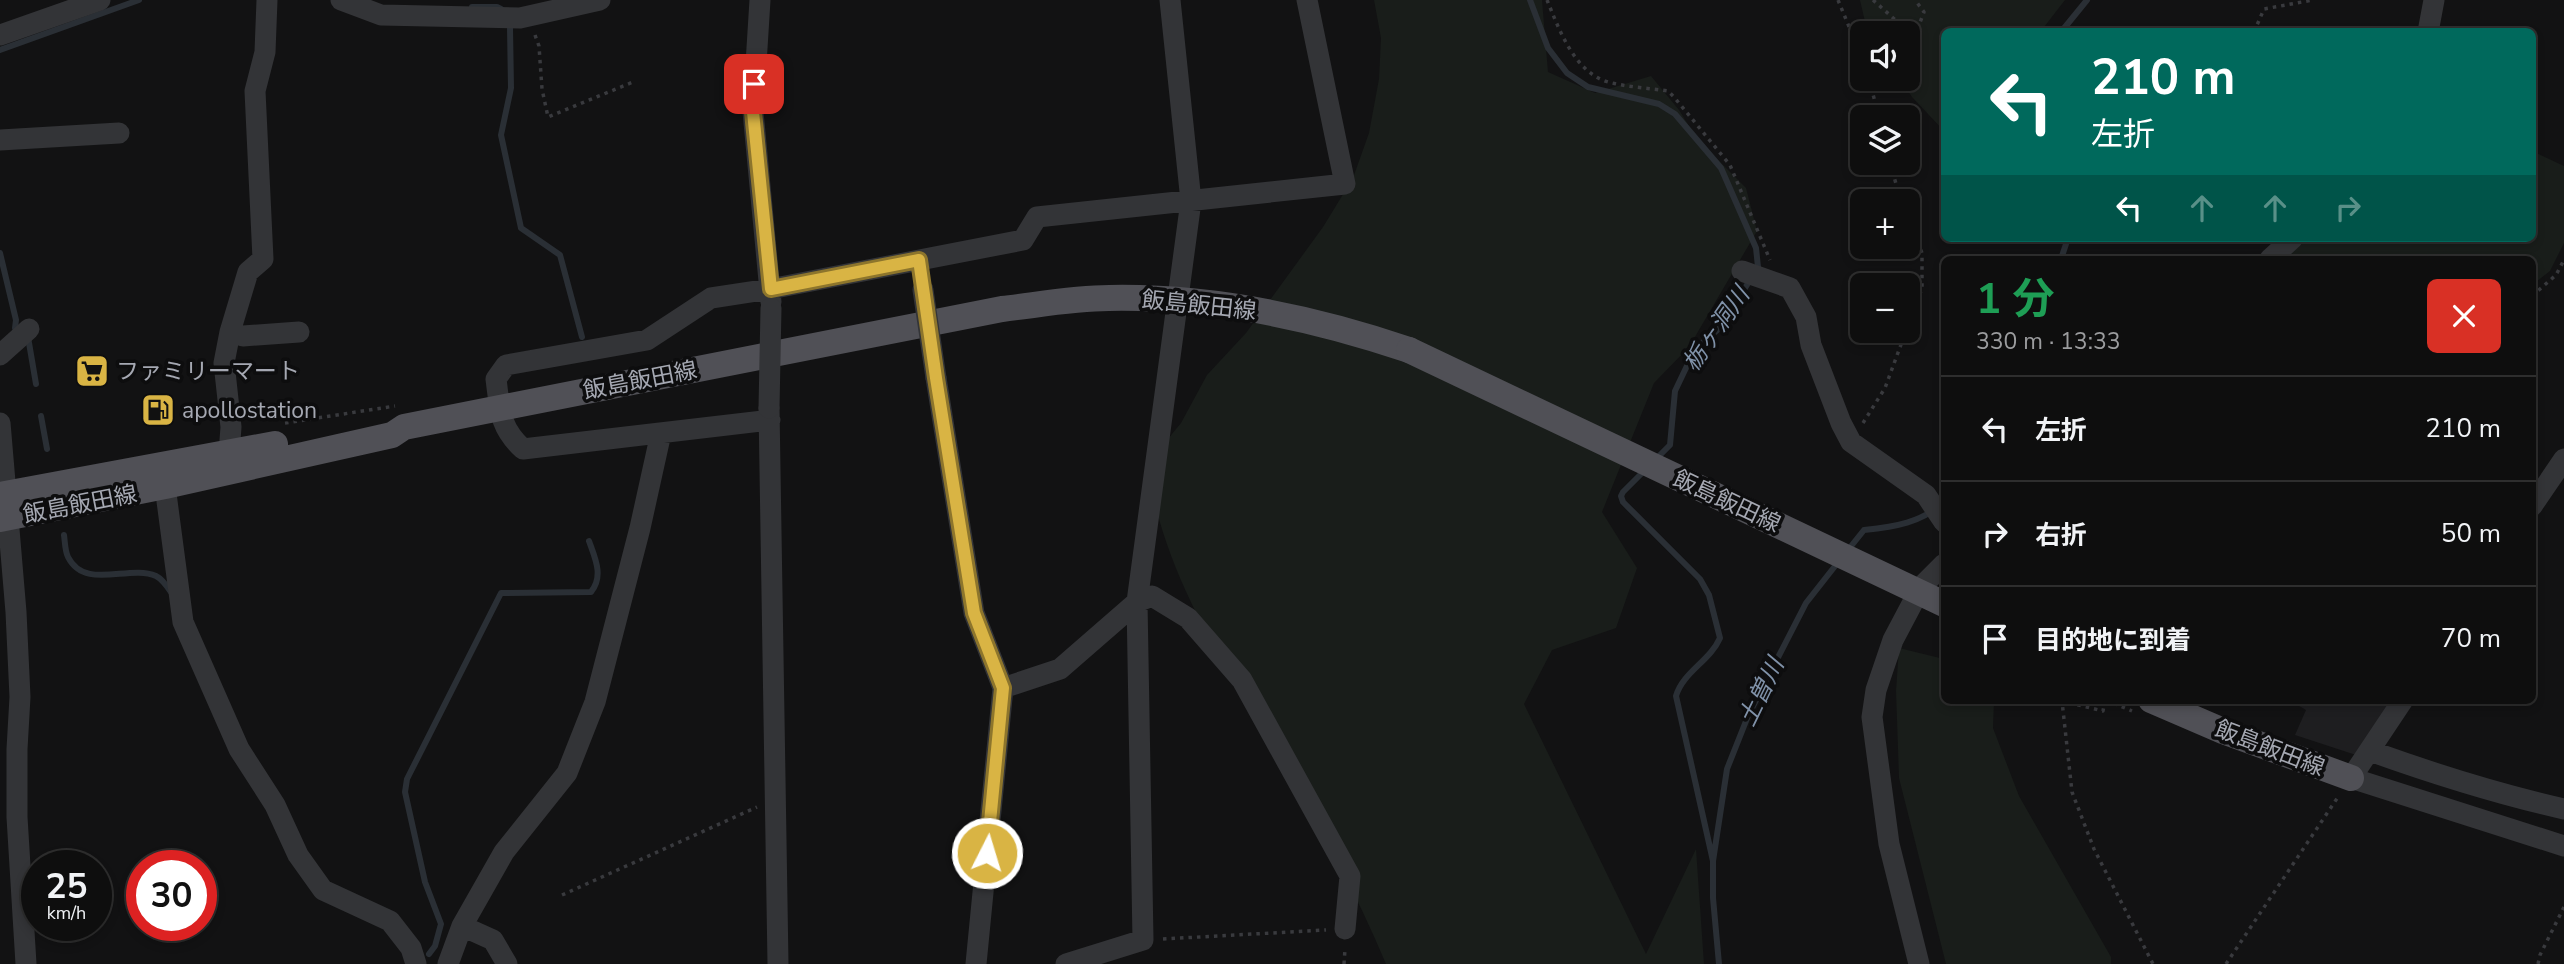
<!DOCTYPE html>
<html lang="ja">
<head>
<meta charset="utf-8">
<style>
  :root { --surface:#0e0e0e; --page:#1c1c1c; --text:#f1f3f6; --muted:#9b9c9e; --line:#2e2e2e }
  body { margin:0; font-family:"Nunito Sans","Noto Sans JP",sans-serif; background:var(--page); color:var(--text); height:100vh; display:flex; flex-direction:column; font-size:26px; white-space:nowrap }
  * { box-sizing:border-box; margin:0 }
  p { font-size:23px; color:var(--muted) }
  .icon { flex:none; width:38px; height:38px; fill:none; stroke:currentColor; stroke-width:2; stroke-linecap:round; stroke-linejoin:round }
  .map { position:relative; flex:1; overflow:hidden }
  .details { position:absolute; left:1941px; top:256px; width:595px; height:448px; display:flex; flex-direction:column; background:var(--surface); border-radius:10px; box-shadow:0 4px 10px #0003,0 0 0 2px var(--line) }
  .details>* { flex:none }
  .guide { position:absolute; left:1941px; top:28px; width:595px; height:214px; border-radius:10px; box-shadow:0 4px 10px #0003,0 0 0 2px var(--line); background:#00695c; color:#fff; overflow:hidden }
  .controls { position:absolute; left:1850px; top:21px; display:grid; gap:14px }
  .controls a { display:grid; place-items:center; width:70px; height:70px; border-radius:10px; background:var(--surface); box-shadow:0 4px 10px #0003,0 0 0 2px var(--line); font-size:35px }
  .speed { position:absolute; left:21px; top:850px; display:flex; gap:14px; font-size:35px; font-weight:700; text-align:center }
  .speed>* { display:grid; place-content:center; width:91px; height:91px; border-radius:50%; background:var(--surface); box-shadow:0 4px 10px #0003,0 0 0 2px var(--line); line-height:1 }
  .speed small { font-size:18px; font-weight:400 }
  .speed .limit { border:10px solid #d22; background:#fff; color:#111 }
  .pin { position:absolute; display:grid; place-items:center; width:60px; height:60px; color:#fff; margin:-30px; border-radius:14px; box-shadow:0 4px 10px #0006 }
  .me { position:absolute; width:77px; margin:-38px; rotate:5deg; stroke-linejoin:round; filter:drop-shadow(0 0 5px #0008) }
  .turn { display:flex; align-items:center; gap:24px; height:147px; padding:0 35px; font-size:32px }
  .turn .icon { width:91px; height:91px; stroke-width:2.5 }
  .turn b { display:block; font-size:49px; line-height:60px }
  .lanes { display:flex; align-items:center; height:66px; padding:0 35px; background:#0003; justify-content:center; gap:35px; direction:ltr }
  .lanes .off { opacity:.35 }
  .round { display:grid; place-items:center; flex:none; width:74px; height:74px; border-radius:10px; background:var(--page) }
  .overview { display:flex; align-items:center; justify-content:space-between; height:119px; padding:0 35px }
  h1 { font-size:42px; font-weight:700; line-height:52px; color:#1e9e55 }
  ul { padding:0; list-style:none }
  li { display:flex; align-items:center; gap:21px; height:105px; padding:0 35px; border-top:2px solid var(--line) }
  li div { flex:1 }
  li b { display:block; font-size:26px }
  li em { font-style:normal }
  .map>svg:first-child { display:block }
  .built { fill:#1e1e20 }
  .green { fill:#191d1a }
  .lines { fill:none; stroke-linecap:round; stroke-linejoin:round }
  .stream { stroke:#2a2f35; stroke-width:6 }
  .path { stroke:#393a3e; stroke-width:3.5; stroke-dasharray:3.5 5; stroke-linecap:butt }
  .minor { stroke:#333437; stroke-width:21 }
  .major { stroke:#505056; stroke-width:26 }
  .minor-bridge { stroke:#333437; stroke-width:21 }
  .major-bridge { stroke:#505056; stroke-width:26 }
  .route-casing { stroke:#8d752c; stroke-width:18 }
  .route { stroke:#d9b444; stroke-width:12 }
  .labels { text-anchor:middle; stroke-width:7; stroke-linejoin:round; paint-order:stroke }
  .street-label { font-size:23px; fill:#a5a8b2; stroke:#0d0d0e }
  .poi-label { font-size:23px; fill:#a5a8b2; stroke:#0d0d0e; text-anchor:start }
  .water-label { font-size:24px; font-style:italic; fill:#8092a9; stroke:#0d0d0e }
</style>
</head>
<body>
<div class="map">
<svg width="2564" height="964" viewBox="0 0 2564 964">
  <rect width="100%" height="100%" fill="#121213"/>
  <!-- built -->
  <path class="built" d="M2289 700H2392L2356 755 2295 735 2306 710Z"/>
  <!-- green -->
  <path class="green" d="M1374 0H1542L1548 72 1595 93 1651 76 1679 110 1697 139 1746 188 1757 231 1689 347 1654 383 1602 512 1637 568 1616 628 1552 650 1524 704 1646 954 1696 849 1704 964H1386C1349 874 1297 791 1248 706 1213 647 1178 586 1159 519 1154 500 1155 476 1154 456L1181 423 1207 375 1246 333 1323 227 1353 178 1369 133 1379 79 1381 38Z
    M1860 0H2065L2041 31 1944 32V131L1912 97 1900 79H1908V33H1870L1866 26Z
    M2532 151 2564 166V243L2550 271 2532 285V259H2278L2305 238H2532Z
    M1899 648 1944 659V700H1994L1993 728 2019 796 2111 957V964H1946L1899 778 1896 691Z"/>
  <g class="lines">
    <!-- stream -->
    <path class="stream" d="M1530 0 1548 48 1567 73 1588 87 1659 104 1675 114 1721 168 1756 248 1758 267 1721 327 1695 349 1675 391 1670 445 1655 460
      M472 7H497L501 9
      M510 28 511 88 501 135 521 228 560 255 582 337
      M2061 32 2087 0
      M0 50 139 0
      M0 253 16 320 15 328 19 331
      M2061 259 2068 238
      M28 337 36 384
      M41 416 47 449
      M1645 470 1623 492 1621 496 1623 502 1700 579 1709 595 1720 638C1710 661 1683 672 1676 696L1713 861
      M64 535C65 542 65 551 68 557 85 591 129 564 156 576 162 579 167 586 171 592
      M1848 550 1864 530C1893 527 1923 523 1944 501
      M429 954 435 946 441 924 425 882 405 792 407 779 501 593 591 592C604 576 595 558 589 541
      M1719 964 1713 898V861L1727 769 1748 716 1806 603 1839 561"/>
    <!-- path -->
    <path class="path" d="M1547 0C1559 29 1574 72 1608 82 1627 87 1648 88 1668 91L1674 97 1730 165 1770 260
      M1838 0 1862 58
      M1873 0 1901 25H1919L1924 12 1915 0
      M2254 32 2264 9 2313 0
      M535 35 539 46 542 89 548 117 633 82
      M1869 79 1879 117
      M1890 163 1901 201
      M1908 218 1922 253V288L1908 328
      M2532 296 2556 275 2564 260
      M285 423 395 406
      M1863 423 1885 388 1906 331
      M2105 700 2103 711 2062 701 2072 792 2094 849 2153 964
      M2106 700 2132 711
      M562 895 757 807
      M1163 939 1326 930
      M1344 964 1345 949
      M2226 964 2338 797
      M2538 964 2540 955 2564 907"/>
    <!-- minor -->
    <path class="minor" d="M341 0 381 15 520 18 600 0
      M760 0 753 112 771 302
      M2428 32 2434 0
      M0 35 100 0
      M0 140 119 133
      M2270 259 2293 238
      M1742 271 1790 288 1806 317 1811 345 1841 423 1851 442 1926 495 1944 522
      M230 332 243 336 299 332
      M0 355 29 329
      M936 378 974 613 1003 688 976 964
      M769 408 778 964
      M770 420 523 449C499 427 500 409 496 379L506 365 647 340 711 298 770 289 1023 240 1037 217 1345 184 1307 0
      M0 423 16 612 20 697 17 749V817L26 964
      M229 453 231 427 224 363 230 332 248 272 263 259 255 91 265 52 267 0
      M165 486 183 622 239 749 275 805 298 855 323 890 390 921 411 948 416 964
      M2532 506 2564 459
      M1003 688 1060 669 1137 602 1152 596 1188 618 1242 680 1350 876 1345 929
      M2403 700 2351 778 2564 846
      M2370 751C2434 774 2498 794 2564 809
      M462 926 493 940 507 964
      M448 964 462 926 504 852 567 773 595 702 640 528 661 433
      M1066 964 1143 940 1137 602 1191 201 1170 0
      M1919 964 1889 844 1872 717 1876 690 1893 640 1921 587 1944 564"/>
    <!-- major -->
    <path class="major" d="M0 495 275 444
      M0 519 165 486 392 435 404 427 1002 309C1037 305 1073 298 1109 298 1212 296 1312 317 1409 350
      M2151 700 2223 731 2351 778"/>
    <!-- minor-bridge -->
    <path class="minor-bridge" d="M923 290 936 378
      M769 408 771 308"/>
    <!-- major-bridge -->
    <path class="major-bridge" d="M1409 350 1944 604"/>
  </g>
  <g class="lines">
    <defs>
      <path id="route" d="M754 84 753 112 771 289 919 260 936 378 974 613 1003 688 987 853"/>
    </defs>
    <!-- route casing -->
    <use href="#route" class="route-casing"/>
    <!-- route -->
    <use href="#route" class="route"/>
  </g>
  <!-- icons -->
  <defs>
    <symbol id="supermarket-square" viewBox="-11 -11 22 22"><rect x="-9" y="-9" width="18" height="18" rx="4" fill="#d9b444" stroke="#0d0d0e"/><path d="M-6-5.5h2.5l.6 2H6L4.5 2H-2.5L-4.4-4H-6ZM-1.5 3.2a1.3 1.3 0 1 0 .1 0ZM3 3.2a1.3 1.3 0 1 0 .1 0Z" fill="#111"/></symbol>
    <symbol id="fuel-square" viewBox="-11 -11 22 22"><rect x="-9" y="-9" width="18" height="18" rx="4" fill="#d9b444" stroke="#0d0d0e"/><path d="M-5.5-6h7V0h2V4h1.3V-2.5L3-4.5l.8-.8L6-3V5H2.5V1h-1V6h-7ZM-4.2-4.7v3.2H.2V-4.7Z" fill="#111"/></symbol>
  </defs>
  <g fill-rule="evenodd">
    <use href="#supermarket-square" x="73" y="352" width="38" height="38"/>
    <use href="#fuel-square" x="139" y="391" width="38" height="38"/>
  </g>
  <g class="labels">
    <!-- street labels -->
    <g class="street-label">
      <text transform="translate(1199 305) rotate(6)" y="8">飯島飯田線</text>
      <text transform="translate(640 380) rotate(-11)" y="8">飯島飯田線</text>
      <text transform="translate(1727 501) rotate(25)" y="8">飯島飯田線</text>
      <text transform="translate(80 504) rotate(-11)" y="8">飯島飯田線</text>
      <text transform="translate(2270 748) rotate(21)" y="8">飯島飯田線</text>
    </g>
    <!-- poi labels -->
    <g class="poi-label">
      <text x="116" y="379">ファミリーマート</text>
      <text x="182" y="418">apollostation</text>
    </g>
    <!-- water labels -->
    <g class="water-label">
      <text transform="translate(1716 329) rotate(-55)" y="8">栃ヶ洞川</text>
      <text transform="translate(1761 692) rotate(-64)" y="8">土曽川</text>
    </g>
  </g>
</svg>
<div class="controls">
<a><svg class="icon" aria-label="sound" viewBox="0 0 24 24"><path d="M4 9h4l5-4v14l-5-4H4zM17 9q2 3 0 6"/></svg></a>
<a><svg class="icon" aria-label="layers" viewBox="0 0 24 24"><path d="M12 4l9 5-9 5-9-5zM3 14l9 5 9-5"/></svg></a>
<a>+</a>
<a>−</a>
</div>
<div class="speed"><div>25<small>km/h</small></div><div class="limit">30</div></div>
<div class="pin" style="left:754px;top:84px;background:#d93025"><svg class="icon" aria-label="arrive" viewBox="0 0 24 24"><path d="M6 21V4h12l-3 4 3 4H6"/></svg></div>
<svg class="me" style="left:987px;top:853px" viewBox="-20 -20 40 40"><circle r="17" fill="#d9b444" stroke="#fff" stroke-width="3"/><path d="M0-11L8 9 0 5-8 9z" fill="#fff"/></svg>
<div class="guide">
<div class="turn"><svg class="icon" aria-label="left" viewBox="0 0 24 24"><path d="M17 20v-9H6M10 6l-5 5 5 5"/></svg><div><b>210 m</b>左折</div></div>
<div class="lanes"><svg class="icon" aria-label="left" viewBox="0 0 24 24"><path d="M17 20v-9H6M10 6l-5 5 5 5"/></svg><svg class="icon off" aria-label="ahead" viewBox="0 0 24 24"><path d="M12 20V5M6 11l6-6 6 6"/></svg><svg class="icon off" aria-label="ahead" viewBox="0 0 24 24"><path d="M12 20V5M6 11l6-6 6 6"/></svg><svg class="icon off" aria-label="right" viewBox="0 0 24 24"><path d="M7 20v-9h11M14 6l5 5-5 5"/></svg></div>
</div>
<section class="details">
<div class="overview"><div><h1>1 分</h1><p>330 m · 13:33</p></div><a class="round" style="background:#d93025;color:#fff"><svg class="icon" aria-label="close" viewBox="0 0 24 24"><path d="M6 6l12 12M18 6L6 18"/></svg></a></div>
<ul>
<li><svg class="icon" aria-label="left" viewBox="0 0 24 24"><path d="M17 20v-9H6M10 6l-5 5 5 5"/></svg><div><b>左折</b></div><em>210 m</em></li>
<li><svg class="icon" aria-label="right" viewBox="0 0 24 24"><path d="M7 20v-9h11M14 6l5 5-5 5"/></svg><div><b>右折</b></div><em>50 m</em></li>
<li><svg class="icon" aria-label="arrive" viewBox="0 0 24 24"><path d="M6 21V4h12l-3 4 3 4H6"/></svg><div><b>目的地に到着</b></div><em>70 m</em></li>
</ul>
</section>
</div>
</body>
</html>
